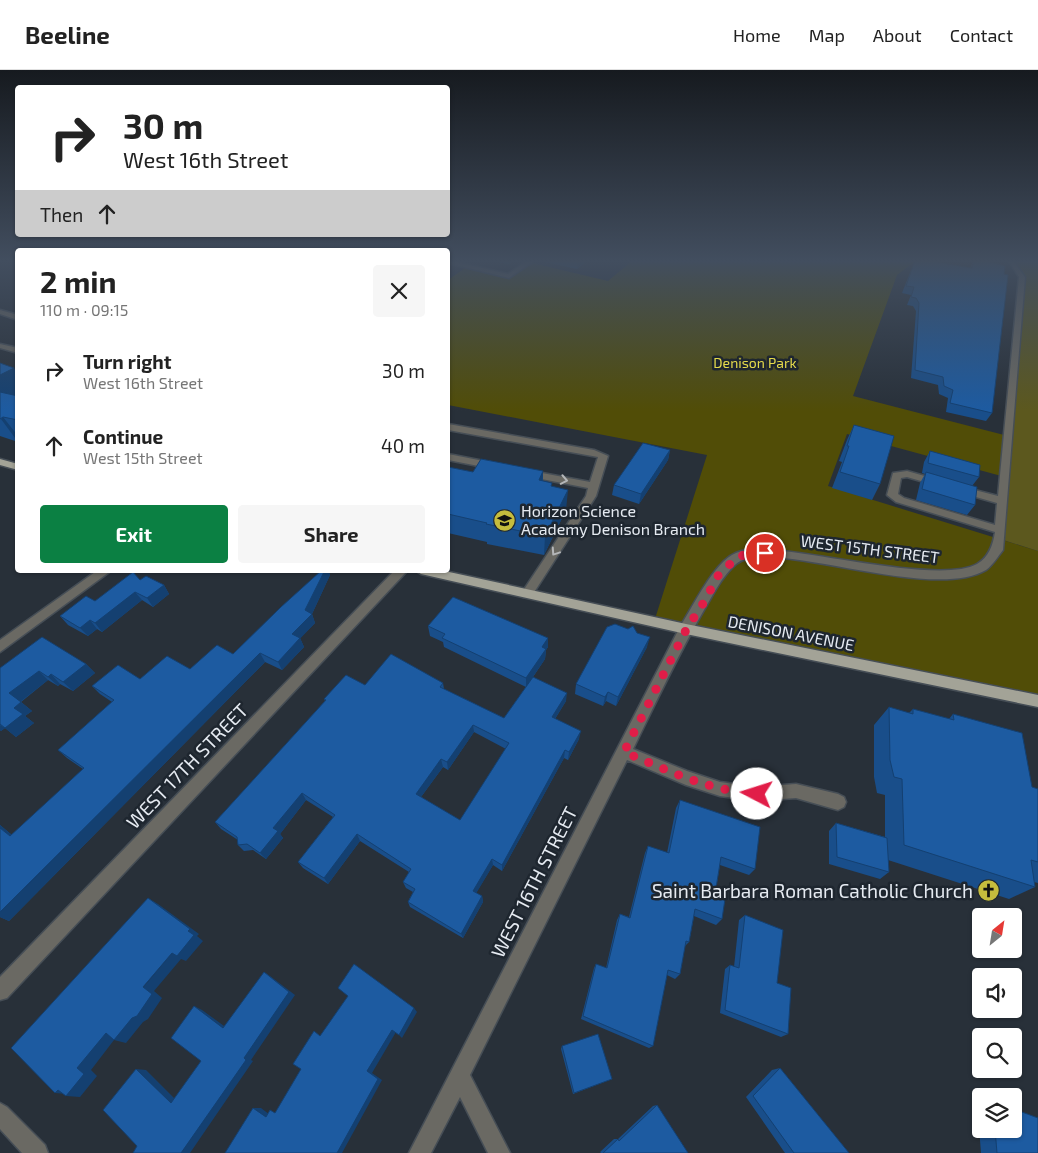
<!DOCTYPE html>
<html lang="en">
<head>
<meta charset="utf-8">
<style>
  :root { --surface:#fff; --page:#f6f6f6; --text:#222; --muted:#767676; --line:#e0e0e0; --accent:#0b8043 }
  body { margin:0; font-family:"Exo 2",sans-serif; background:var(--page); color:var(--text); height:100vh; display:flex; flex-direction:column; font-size:19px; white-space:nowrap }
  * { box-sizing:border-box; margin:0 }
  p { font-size:16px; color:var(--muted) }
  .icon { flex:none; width:28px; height:28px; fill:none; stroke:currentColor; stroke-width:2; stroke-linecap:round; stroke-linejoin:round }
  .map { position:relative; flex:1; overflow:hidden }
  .details { position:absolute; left:15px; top:178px; width:435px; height:325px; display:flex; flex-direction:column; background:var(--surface); border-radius:5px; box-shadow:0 1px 4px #0004 }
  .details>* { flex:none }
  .top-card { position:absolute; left:15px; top:15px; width:435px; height:152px; border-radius:5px; box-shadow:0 1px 4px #0004; background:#fff; color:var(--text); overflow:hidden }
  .needle { width:32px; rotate:30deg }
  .tools { position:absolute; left:972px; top:838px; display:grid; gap:10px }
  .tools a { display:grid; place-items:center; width:50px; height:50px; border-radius:5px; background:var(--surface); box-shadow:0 1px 4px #0004; font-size:25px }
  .pin { position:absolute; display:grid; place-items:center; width:42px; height:42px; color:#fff; margin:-21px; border:2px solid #fff; border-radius:50%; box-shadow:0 1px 5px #0007 }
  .me { position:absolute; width:55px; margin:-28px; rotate:275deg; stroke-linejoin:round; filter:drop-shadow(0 0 4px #0008) }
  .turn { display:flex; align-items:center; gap:18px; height:105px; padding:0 25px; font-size:22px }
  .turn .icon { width:65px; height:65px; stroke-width:2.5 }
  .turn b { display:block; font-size:35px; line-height:42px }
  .then { display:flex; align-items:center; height:48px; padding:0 25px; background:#0003; gap:10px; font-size:19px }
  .round { display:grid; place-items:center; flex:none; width:52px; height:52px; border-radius:5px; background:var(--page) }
  .summary { display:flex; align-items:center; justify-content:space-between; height:85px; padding:0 25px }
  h1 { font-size:30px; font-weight:700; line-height:38px }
  .button { display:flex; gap:10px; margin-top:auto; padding:10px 25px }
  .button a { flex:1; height:58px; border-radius:5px; background:var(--accent); color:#fff; font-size:20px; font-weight:700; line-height:58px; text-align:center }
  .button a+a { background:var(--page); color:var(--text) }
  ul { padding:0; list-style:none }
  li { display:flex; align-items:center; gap:15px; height:75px; padding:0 25px }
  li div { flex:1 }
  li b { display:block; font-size:19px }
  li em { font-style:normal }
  header { display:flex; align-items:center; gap:30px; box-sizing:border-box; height:70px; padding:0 25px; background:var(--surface); border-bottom:1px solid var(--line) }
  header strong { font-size:24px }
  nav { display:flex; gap:28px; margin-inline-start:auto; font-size:18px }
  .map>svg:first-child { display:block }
  .green { fill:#514d07 }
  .forest { fill:#5c581e }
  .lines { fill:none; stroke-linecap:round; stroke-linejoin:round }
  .minor-casing { stroke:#464e56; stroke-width:3 }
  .major-casing { stroke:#464e56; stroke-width:3 }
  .minor { fill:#6a6963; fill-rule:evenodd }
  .major { fill:#a3a397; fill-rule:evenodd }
  .wall { fill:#194e8a; fill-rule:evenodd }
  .shaded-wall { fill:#144071 }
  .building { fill:#1d5ba1; stroke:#144071; fill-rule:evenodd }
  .oneway { stroke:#b4b6b8 }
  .route { stroke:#e11d48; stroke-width:9; stroke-dasharray:0 16.2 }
  .labels { text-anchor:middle; stroke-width:5; stroke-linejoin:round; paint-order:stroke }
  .far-park-label { font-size:14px; fill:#e5db4b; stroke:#1e262f }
  .poi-label { font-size:16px; fill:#e5eaf1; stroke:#1e262f; text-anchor:start }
  .street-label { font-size:16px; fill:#e5eaf1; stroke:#1e262f }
  .near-street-label { font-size:19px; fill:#e5eaf1; stroke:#1e262f }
  .near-poi-label { font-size:19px; fill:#e5eaf1; stroke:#1e262f; text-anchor:end }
</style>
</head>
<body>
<header>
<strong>Beeline</strong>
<nav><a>Home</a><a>Map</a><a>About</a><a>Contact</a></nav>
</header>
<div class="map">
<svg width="1038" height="1083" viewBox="0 0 1038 1083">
  <rect width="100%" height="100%" fill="#283039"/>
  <!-- green -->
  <path class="green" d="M633 190H917L897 205 853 326 1008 366 1005 407 847 364 828 416 1038 481V631L654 552 707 385 448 335V210L468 196 509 206 528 192 608 211Z"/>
  <!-- forest -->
  <path class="forest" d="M1007 190H1038V481L1000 469 1022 207Z"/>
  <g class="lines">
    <defs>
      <path id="minor" d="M448 190 508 204 528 190H535L509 208 448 193Z
        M1009 191H1013L1025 207 1003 480C998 486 993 495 986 500 930 533 768 466 736 494 722 506 713 525 704 540 678 585 656 632 633 679L687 701 720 712 757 717 796 714 838 724 844 727 846 732 844 737 838 740 796 728 757 731 720 726 686 715 627 690 470 1005 510 1083H488L460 1027 431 1083H409L681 555C694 535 714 492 736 483 750 477 766 479 781 481 824 484 943 513 977 494 989 487 993 475 995 462L896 432 887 425 893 403 907 401 942 411 943 413 938 416 907 407 901 408 898 424 904 428 995 455 997 433 955 421 954 419 959 416 998 426 1019 207Z
        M0 240 18 245V250L0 244Z
        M0 274 18 278V283L0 278Z
        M448 354 594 380 608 386 596 426 531 527H523L521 524 586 426 588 418 526 406 521 403 526 400 590 412 598 387 448 360Z
        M448 384 494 393 499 396 494 399 448 390Z
        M98 500H112L0 582V570Z
        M395 500H408L7 928 0 930V907Z
        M0 1033 7 1037 45 1075 48 1083H22L0 1059Z"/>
      <path id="major" d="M0 389 18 394V400L0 395Z
        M415 500H440L686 554 1038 625V637L686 564 421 504Z"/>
    </defs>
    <!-- minor casing -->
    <use href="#minor" class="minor-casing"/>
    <!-- major casing -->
    <use href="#major" class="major-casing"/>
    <!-- minor -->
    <use href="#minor" class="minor"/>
    <!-- major -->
    <use href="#major" class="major"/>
  </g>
  <!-- wall -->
  <path class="wall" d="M487 190H515L509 194Z
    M536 190H588L577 199Z
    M915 190 970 198 974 190 1004 204 992 343 986 351 946 342 948 328 939 324 938 315 911 308 916 241 913 236 907 235 911 225 902 223Z
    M0 293 18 303V372L0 366Z
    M854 355 880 414 872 430 832 418 842 392 839 391 847 370Z
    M670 380 668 390 639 434 612 425 614 415Z
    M930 381 979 407 972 416 975 435 967 445 916 430 920 413 925 404 922 403 924 392Z
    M448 397 473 402 543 401V411L552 417 566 440 544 485 487 474V472L448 463Z
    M322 500H328L330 505 312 544 315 553 300 568 304 577 282 600 265 592 9 851 0 847V755L12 765 83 699 67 688 58 680 112 632 100 624 92 616 140 609 190 599 233 584Z
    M140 510 164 515 169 524 153 537 142 530 102 562 97 559 88 566 68 555 60 546 95 531Z
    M428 556 548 577 546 580 545 589 533 607 566 631 555 649 579 669 568 690 564 688 502 801 493 795 476 823 482 826 483 832 463 868 410 837 408 832 413 822 406 818 403 812 409 802 360 771 328 814 303 798 298 792 333 747 306 730 280 764 283 768 266 789 253 780 244 781 238 775V770L221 759 215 752 325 631 324 629 365 615 443 613 444 619 504 648 526 617 444 577 443 572 430 566ZM474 662 506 679 460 750 421 727 443 697 448 700Z
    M637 563 647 577 616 636 606 631 603 636 575 624 576 614Z
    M86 594 95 603 73 621 60 614 58 616 48 610 21 632 32 641 25 646 34 653 16 667 5 658 1 661 0 660V598Z
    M889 637 909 643 913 639 949 649 953 644 1032 717 1038 719V813L1034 812 1035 817 1009 829 888 790 889 802 880 809 829 794V761L836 753 885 767V725L877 723 874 707V655Z
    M680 730 755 799 749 805 720 795 715 824 722 849 716 855 694 846 689 872 685 876 680 904 675 909 667 905 653 976 649 978 581 949 594 898 596 894 606 898 617 850 620 844 629 847 645 783 648 776 667 783 676 738Z
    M745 845 777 913 788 964 781 967 720 943 725 899 730 895 734 897 739 850Z
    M562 976 612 1009 573 1024 561 979Z
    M780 998 849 1083H785L746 1027 772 1000Z
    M977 1031H981V1059H1014L1038 1083H981Z
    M657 1035 688 1083H601L600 1082 614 1069H618L653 1036Z"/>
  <!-- shaded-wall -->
  <path class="shaded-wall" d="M509 190H515L509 194Z
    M577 190H588L577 199Z
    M14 298 18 303V327L0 336V305Z
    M3 347 18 366V372L1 349Z
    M670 380 668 390 639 434 641 424Z
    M543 401 542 421 539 410Z
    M568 420 566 440 544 485 545 466Z
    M325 500H328L330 505 312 544 315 553 296 573 292 564 305 540Z
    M164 515 169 524 153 537 147 528Z
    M135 522 142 530 102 562 95 553Z
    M90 550 97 559 88 566 80 558Z
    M650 567 647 577 616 636 618 627Z
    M300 568 304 577 282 600 278 592Z
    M548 568V577L546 580 545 589 526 617V608L542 577Z
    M260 583 265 592 9 851 0 847V842Z
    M86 594 95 603 73 621 63 612Z
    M39 601 48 610 20 632 9 623Z
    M51 604 60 614 58 616 48 607Z
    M608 622 606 631 603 636 605 627Z
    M567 623 566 631 551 655 552 647Z
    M21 632 32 641 25 646 34 653 16 667 5 658 14 638Z
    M0 655 5 658 1 661 0 660Z
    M473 655 474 662 448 700 447 692Z
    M581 661 579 669 568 690 569 682Z
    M565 680 564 688 502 801V795Z
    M441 689 443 697 418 731 416 724Z
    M302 723 306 730 280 764 283 768 266 789 260 783 273 758Z
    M0 755 21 773 10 766 0 758Z
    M357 764 360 771 328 814 324 808Z
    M492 789 493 795 474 827 473 821Z
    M482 826 483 832 463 868 461 864Z
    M148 828 158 834 199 864 197 866 203 871 186 891 181 889 154 921 162 928 148 949 143 952 126 973 114 970 91 1000 97 1006 80 1027 66 1026 67 1024 55 1023 172 883Z
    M264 902 270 906 295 925 251 990 253 991 190 1083H181L244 988Z
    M194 936 202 940 231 961 223 958Z
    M414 938 417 942 402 968 399 965Z
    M392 960 396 962 372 1003 382 1010 342 1083H337L367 1001Z
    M136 999 146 1000 180 1034 171 1033Z
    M253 1038H261L274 1048 266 1047Z"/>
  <!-- building -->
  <path class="building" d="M915 190H924L972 198 974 190H981L1005 196 1004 204 1008 205 992 343 950 333 953 320 944 316 943 307 915 300 919 233 916 228 911 227 914 217 906 216Z
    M0 293 14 298 0 305Z
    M0 322 18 326V350L3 347 0 349Z
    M854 355 894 366 880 414 840 402 849 376H847Z
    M643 373 670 380 641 424 614 415Z
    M930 381 980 395 979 407 928 393Z
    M481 389 543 401 539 410 552 413 551 416 568 420 545 466 486 454 487 453 448 444V397L473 402Z
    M926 402 977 417 975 435 922 419Z
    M322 500H325L305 540 312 544 292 564 300 568 278 592 260 583 0 842V758L10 766 84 698 58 680 114 630 92 616 118 595 140 609 167 586 190 599 217 575 233 584 281 537Z
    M133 502 140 510 146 506 164 515 147 528 135 522 95 553 90 550 80 558 60 546 86 526 95 531Z
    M453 527 548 568 542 577 546 579 526 608 442 568 445 564 428 556Z
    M615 554 628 559 633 556 637 563 650 567 618 627 608 622 605 627 576 614 607 557Z
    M42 567 86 594 63 612 51 604 48 607 39 601 9 623 21 632 14 638 23 644 5 658 0 654V598Z
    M391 584 443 613 440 617 504 648 533 607 567 623 552 647 581 661 569 682 565 680 502 795 492 789 473 821 482 826 461 864 408 832 415 819 403 812 411 799 357 764 324 808 298 792 335 745 302 723 273 758 278 761 260 783 247 774 238 775 237 767 215 752 326 630 324 629 346 605 365 615ZM473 655 509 673 460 750 416 724 441 689 447 692Z
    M889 637 913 644V639L954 650 953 644 1022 663 1032 717 1038 719V792L1031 790 1035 817 904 775 902 709 894 707 890 690Z
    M680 730 760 757 755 799 721 787 715 824 725 829 722 849 695 839 689 872 686 871 680 904 668 900 653 976 583 946 596 894 607 898 620 844 630 848 648 776 669 783Z
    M836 753 887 768 889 802 837 787Z
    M148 828 190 859 188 861 194 865 177 886 172 883 143 917 152 924 137 946 132 948 114 970 106 963 77 998 84 1004 66 1026 58 1020 55 1023 11 978Z
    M745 845 783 860 777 913 791 918 788 964 725 940 730 895 739 898Z
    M354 894 414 938 399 965 392 960 367 1001 378 1009 337 1083H225L253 1038 266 1047 270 1040 275 1043 301 999 293 994 314 961 320 966 348 926 338 918Z
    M264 902 289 922 244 988 246 990 181 1083H133L137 1076 103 1040 136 999 171 1033 201 991 171 968 194 936 223 958Z
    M598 964 612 1009 574 1023 562 976Z
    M780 998 849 1083H794L753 1026Z
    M657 1035 688 1083H603L618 1069 619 1071Z
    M1014 1039 1038 1048V1083H997L995 1059H1014Z"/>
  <!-- one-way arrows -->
  <defs><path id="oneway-chevron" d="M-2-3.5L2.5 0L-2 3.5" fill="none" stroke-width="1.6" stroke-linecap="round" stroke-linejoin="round" transform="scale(1.25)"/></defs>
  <g class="oneway">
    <use href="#oneway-chevron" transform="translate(564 410) rotate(11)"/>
    <use href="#oneway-chevron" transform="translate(555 482) rotate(124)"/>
  </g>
  <!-- sky -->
  <linearGradient id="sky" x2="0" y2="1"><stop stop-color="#161a1f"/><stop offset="0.56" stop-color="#424e5f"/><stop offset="1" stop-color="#424e5f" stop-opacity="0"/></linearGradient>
  <rect width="1038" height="341" fill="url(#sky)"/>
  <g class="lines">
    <!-- route -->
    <path class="route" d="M757 724C709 721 667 700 624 682L686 560 704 532 719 504 739 486 765 483"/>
  </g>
  <!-- icons -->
  <defs>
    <symbol id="school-disc" viewBox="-11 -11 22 22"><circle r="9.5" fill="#c5bc3d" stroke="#1e262f"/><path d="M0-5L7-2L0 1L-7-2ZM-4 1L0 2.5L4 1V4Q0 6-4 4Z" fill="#111"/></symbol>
    <symbol id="church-disc" viewBox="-11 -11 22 22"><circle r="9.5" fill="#c5bc3d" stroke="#1e262f"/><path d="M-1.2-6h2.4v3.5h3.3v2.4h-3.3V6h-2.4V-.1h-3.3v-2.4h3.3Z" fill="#111"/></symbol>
  </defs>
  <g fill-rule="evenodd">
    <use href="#school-disc" x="492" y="438" width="25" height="25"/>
    <use href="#church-disc" x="976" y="808" width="25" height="25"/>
  </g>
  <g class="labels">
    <!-- far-park labels -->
    <g class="far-park-label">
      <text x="755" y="298">Denison Park</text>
    </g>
    <!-- poi labels -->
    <g class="poi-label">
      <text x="521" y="447">Horizon Science<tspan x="521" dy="18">Academy Denison Branch</tspan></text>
    </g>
    <!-- street labels -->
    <g class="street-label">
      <text transform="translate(870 479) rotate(7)" y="6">WEST 15TH STREET</text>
      <text transform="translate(791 563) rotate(11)" y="6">DENISON AVENUE</text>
    </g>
    <!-- near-street labels -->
    <g class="near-street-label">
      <text transform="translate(187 696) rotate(-46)" y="7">WEST 17TH STREET</text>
      <text transform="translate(534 812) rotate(-63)" y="7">WEST 16TH STREET</text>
    </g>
    <!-- near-poi labels -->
    <g class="near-poi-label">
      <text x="973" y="828">Saint Barbara Roman Catholic Church</text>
    </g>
  </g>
</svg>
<div class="tools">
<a><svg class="needle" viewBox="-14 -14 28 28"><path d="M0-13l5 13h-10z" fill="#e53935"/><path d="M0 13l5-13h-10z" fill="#767676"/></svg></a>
<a><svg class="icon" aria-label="sound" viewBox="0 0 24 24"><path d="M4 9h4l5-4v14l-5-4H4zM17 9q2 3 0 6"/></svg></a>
<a><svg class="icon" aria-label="search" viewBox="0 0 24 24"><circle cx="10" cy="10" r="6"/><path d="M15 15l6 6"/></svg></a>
<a><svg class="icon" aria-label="layers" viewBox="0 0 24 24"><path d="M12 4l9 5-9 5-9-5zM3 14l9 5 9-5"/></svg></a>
</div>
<div class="pin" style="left:765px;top:483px;background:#d93025"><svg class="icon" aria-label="arrive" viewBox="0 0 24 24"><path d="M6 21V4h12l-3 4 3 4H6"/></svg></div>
<svg class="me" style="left:757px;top:724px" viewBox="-20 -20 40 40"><circle r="19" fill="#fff"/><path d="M0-13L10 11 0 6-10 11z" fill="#e11d48"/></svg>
<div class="top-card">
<div class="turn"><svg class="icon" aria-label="right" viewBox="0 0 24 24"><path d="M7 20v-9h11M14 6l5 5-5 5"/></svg><div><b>30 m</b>West 16th Street</div></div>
<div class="then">Then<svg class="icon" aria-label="ahead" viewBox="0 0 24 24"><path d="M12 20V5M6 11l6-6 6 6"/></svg></div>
</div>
<section class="details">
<div class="summary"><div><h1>2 min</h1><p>110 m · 09:15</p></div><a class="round"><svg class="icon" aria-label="close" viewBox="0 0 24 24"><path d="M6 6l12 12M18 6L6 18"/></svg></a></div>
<ul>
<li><svg class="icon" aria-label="right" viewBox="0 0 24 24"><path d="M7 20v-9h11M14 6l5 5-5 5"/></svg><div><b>Turn right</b><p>West 16th Street</p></div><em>30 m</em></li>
<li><svg class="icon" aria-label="ahead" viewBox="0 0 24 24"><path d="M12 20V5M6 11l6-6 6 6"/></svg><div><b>Continue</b><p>West 15th Street</p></div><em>40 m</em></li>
</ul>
<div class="button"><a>Exit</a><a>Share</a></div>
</section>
</div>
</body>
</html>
